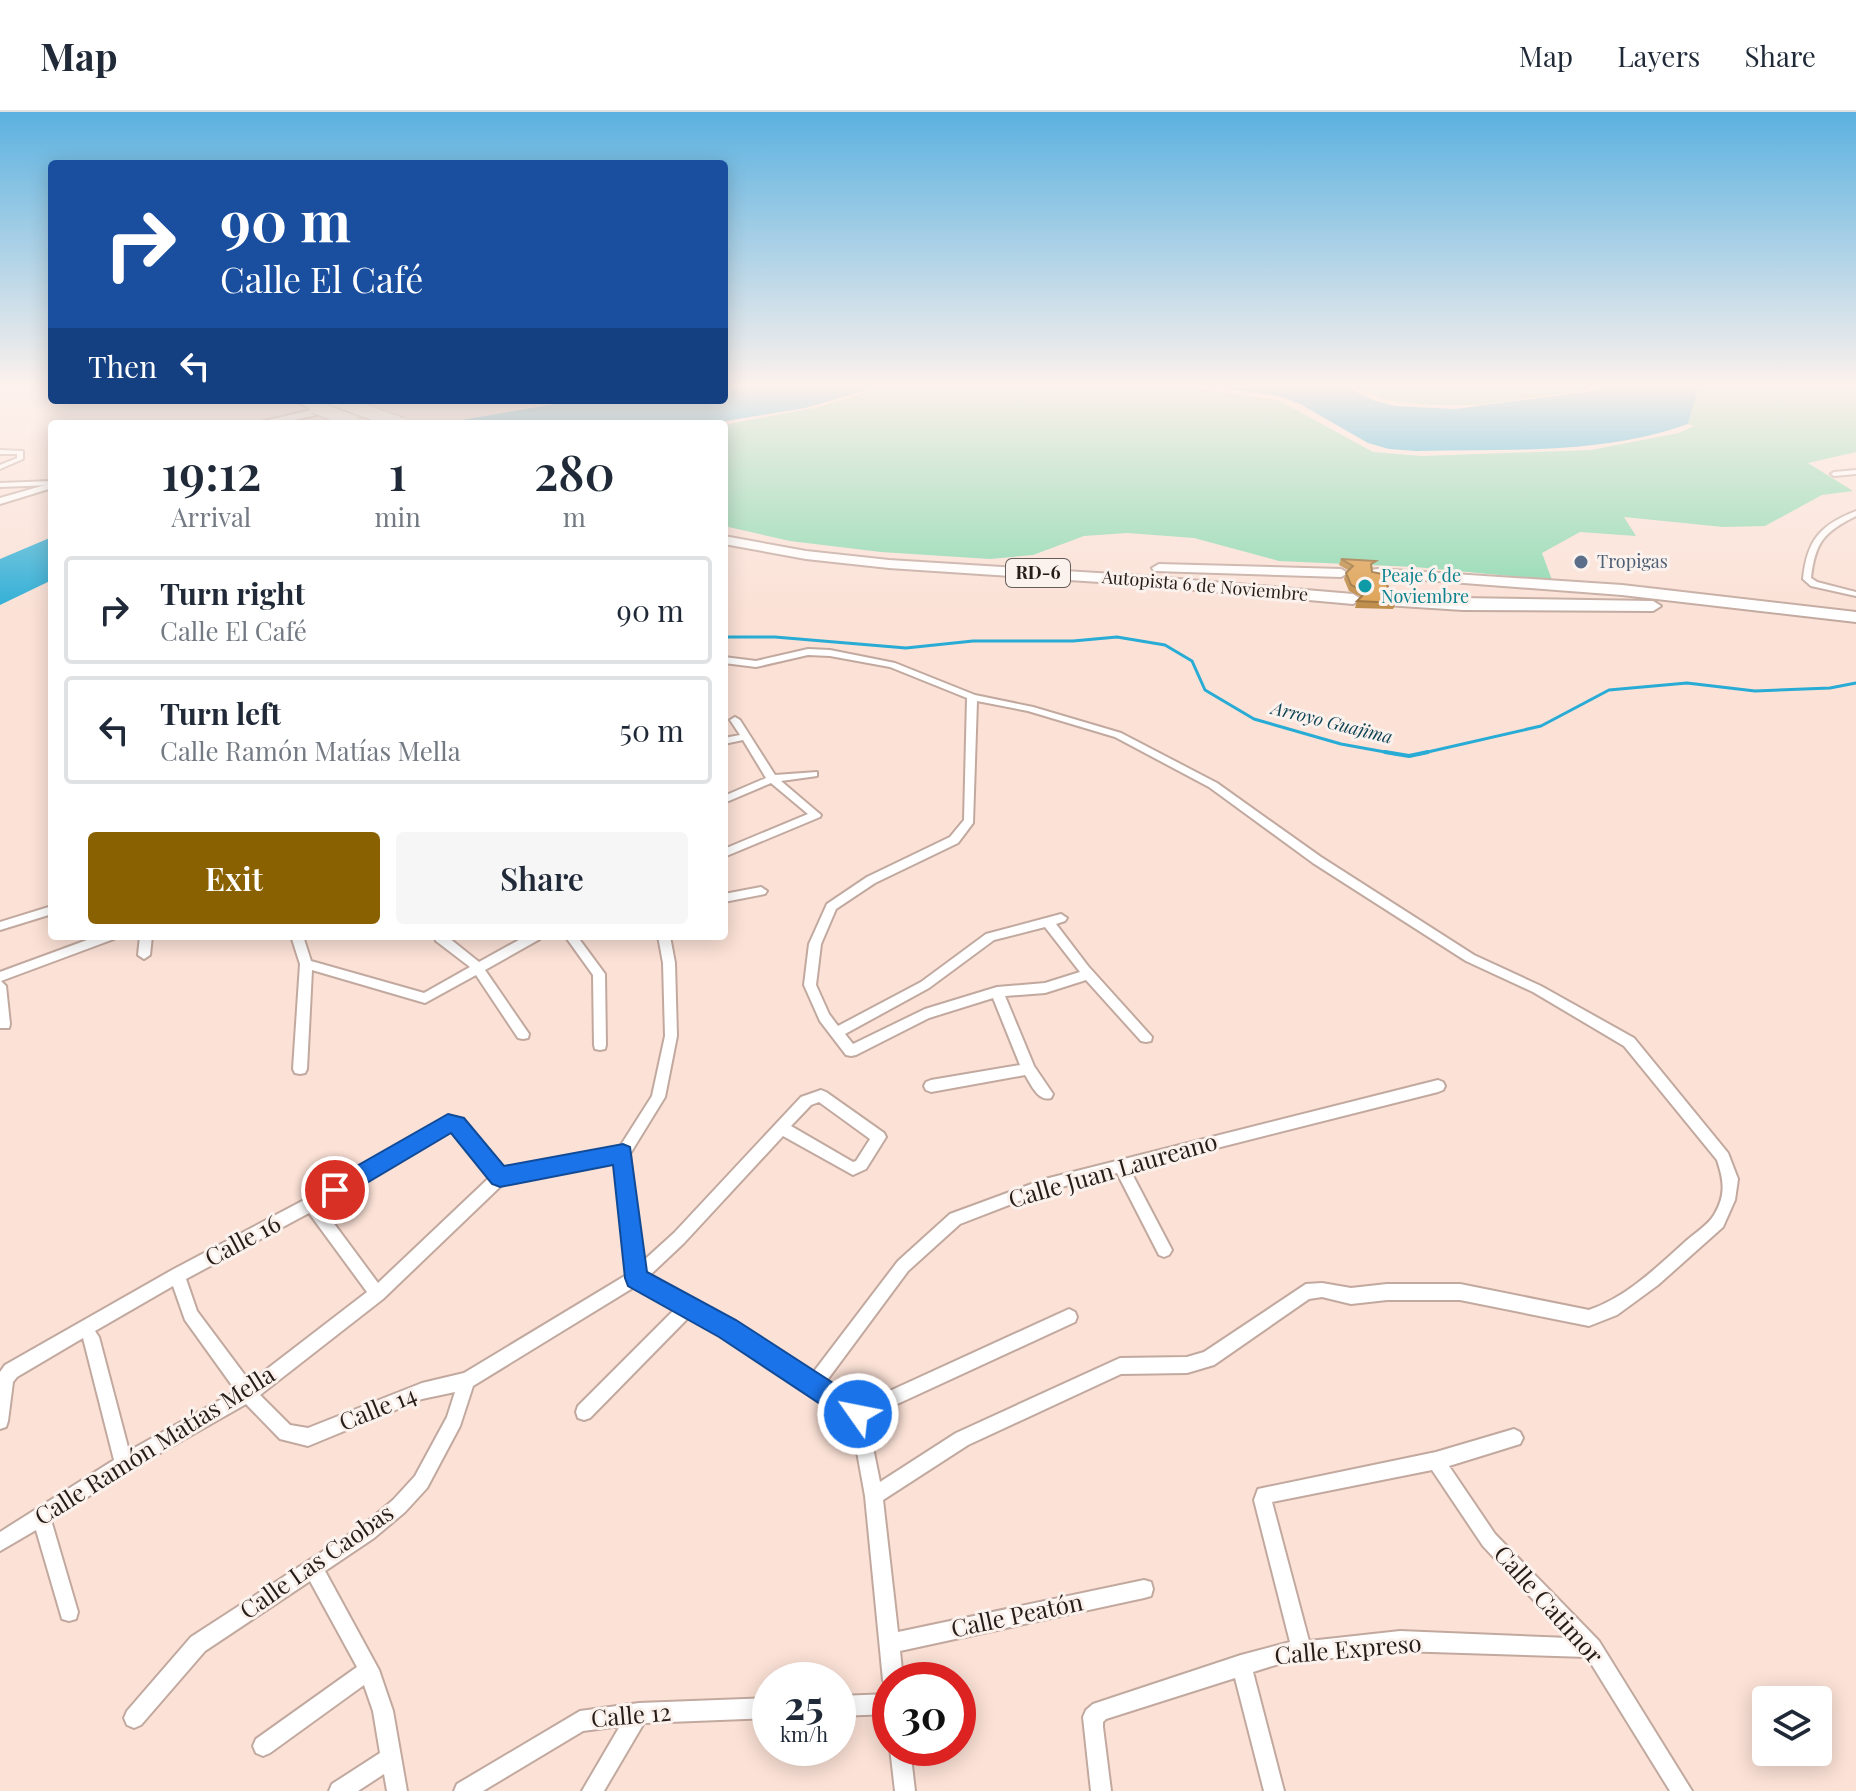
<!DOCTYPE html>
<html lang="en">
<head>
<meta charset="utf-8">
<style>
  :root { --surface:#fff; --page:#f6f6f7; --text:#1f2937; --muted:#747a83; --line:#e0e1e3; --accent:#8a6100 }
  body { margin:0; font-family:"Playfair Display",serif; background:var(--page); color:var(--text); height:100vh; display:flex; flex-direction:column; font-size:30px; white-space:nowrap }
  * { box-sizing:border-box; margin:0 }
  p { font-size:26px; color:var(--muted) }
  .icon { flex:none; width:44px; height:44px; fill:none; stroke:currentColor; stroke-width:2; stroke-linecap:round; stroke-linejoin:round }
  .map { position:relative; flex:1; overflow:hidden }
  .details { position:absolute; left:48px; top:308px; width:680px; height:520px; display:flex; flex-direction:column; background:var(--surface); border-radius:8px; box-shadow:0 4px 20px #0003 }
  .details>* { flex:none }
  .banner { position:absolute; left:48px; top:48px; width:680px; height:244px; border-radius:8px; box-shadow:0 4px 20px #0003; background:#1a4fa0; color:#fff; overflow:hidden }
  .controls { position:absolute; left:1752px; top:1574px; display:grid; gap:16px }
  .controls a { display:grid; place-items:center; width:80px; height:80px; border-radius:8px; background:var(--surface); box-shadow:0 4px 20px #0003; font-size:40px }
  .speed { position:absolute; left:752px; top:1550px; display:flex; gap:16px; font-size:40px; font-weight:700; text-align:center }
  .speed>* { display:grid; place-content:center; width:104px; height:104px; border-radius:50%; background:var(--surface); box-shadow:0 4px 20px #0003; line-height:1 }
  .speed small { font-size:20px; font-weight:400 }
  .speed .limit { border:12px solid #d22; background:#fff; color:#111 }
  .pin { position:absolute; display:grid; place-items:center; width:68px; height:68px; color:#fff; margin:-34px; border:4px solid #fff; border-radius:50%; box-shadow:0 2px 8px #0007 }
  .me { position:absolute; width:88px; margin:-44px; rotate:303deg; stroke-linejoin:round; filter:drop-shadow(0 0 6px #0008) }
  .turn { display:flex; align-items:center; gap:28px; height:168px; padding:0 40px; font-size:36px }
  .turn .icon { width:104px; height:104px; stroke-width:2.5 }
  .turn b { display:block; font-size:56px; line-height:68px }
  .then { display:flex; align-items:center; height:76px; padding:0 40px; background:#0003; gap:16px; font-size:30px }
  .eta { display:flex; justify-content:space-evenly; align-items:center; height:136px; text-align:center }
  .eta b { font-size:48px; font-weight:600; line-height:56px }
  .button { display:flex; gap:16px; margin-top:auto; padding:16px 40px }
  .button a { flex:1; height:92px; border-radius:8px; background:var(--accent); color:#fff; font-size:32px; font-weight:600; line-height:92px; text-align:center }
  .button a+a { background:var(--page); color:var(--text) }
  ul { padding:0; list-style:none }
  li { display:flex; align-items:center; gap:24px; height:108px; margin:0 16px 12px; padding:0 24px; border:4px solid var(--line); border-radius:8px }
  li div { flex:1 }
  li b { display:block; font-size:30px }
  li em { font-style:normal }
  header { display:flex; align-items:center; gap:48px; box-sizing:border-box; height:112px; padding:0 40px; background:var(--surface); border-bottom:2px solid var(--line) }
  header strong { font-size:38px }
  nav { display:flex; gap:44px; margin-inline-start:auto; font-size:28px }
  .map>svg:first-child { display:block }
  .green { fill:#8bd9b0 }
  .water { fill:#28acd5 }
  .lines { fill:none; stroke-linecap:round; stroke-linejoin:round }
  .stream-far1 { stroke:#28acd5; stroke-width:3 }
  .stream { stroke:#28acd5; stroke-width:4 }
  .minor-casing { stroke:#c2a99f; stroke-width:4 }
  .tertiary-casing { stroke:#c2a99f; stroke-width:4 }
  .motorway-casing { stroke:#c2a99f; stroke-width:4 }
  .minor { fill:#fff; fill-rule:evenodd }
  .tertiary { fill:#fff; fill-rule:evenodd }
  .motorway { fill:#fff; fill-rule:evenodd }
  .motorway-bridge-casing { stroke:#c2a99f; stroke-width:15; stroke-linecap:butt }
  .motorway-bridge { stroke:#fff; stroke-width:13 }
  .wall { fill:#bd8943 }
  .building { fill:#dc9f4e; stroke:#9a6f37; stroke-width:2 }
  .route { fill:#1a73e8; stroke:#114b97; stroke-width:2 }
  .service-dot { fill:#5c6f8a; stroke:#fcf2ed; stroke-width:3 }
  .culture-dot { fill:#0f9aa8; stroke:#fcf2ed; stroke-width:3 }
  .labels { text-anchor:middle; stroke-width:6; stroke-linejoin:round; paint-order:stroke }
  .far-service-label { font-size:18px; fill:#4e5e75; stroke:#fcf2ed; text-anchor:start }
  .shield { fill:#fcf2ed; stroke:#665c58; stroke-width:2 }
  .shield-label { font-size:18px; font-weight:bold; fill:#261c18 }
  .far-culture-label { font-size:18px; fill:#0d838f; stroke:#fcf2ed; text-anchor:start }
  .far-street-label { font-size:18px; fill:#261c18; stroke:#fcf2ed }
  .far-water-label { font-size:18px; font-style:italic; fill:#0e4355; stroke:#fcf2ed }
  .near-street-label { font-size:24px; fill:#261c18; stroke:#fcf2ed }
</style>
</head>
<body>
<header>
<strong>Map</strong>
<nav><a>Map</a><a>Layers</a><a>Share</a></nav>
</header>
<div class="map">
<svg width="1856" height="1679" viewBox="0 0 1856 1679">
  <rect width="100%" height="100%" fill="#fbe1d6"/>
  <!-- green -->
  <path class="green" d="M895 272H1148L1229 281 1280 289 1373 340 1422 344 1591 338 1679 321 1694 314 1688 312 1699 272H1856V340L1808 351 1853 379 1822 383 1765 414 1723 415 1624 405 1636 424 1580 420 1542 441 1552 468 1415 455 1279 449 1194 426 1127 421 1084 424 1033 443 990 447 881 440 790 429 724 414V313L818 295Z
    M1347 272H1601L1577 280 1479 293H1428L1386 288Z"/>
  <!-- water -->
  <path class="water" d="M724 272H888L805 296 708 312H438L578 288H724Z
    M1193 272H1341L1375 289 1396 294 1455 297 1587 280 1616 272H1699L1688 312C1601 343 1507 337 1416 339L1389 337 1368 331 1300 292 1279 284Z
    M52 425V468L0 493V447Z"/>
  <g class="lines">
    <!-- stream-far1 -->
    <path class="stream-far1" d="M724 525H775L906 536 973 529H1073L1117 525 1165 533 1192 549 1205 578 1254 607 1341 632 1396 642
      M1419 642 1541 614 1609 578 1687 571 1755 579 1830 576 1856 571"/>
    <!-- stream -->
    <path class="stream" d="M1385 640 1409 644 1428 640"/>
    <defs>
      <path id="minor" d="M0 338 23 339V347L0 357V353L17 346V342H0Z
        M1856 358V362L1834 364 1831 362 1834 360Z
        M52 369V373L0 375V371Z
        M1856 399V404C1824 420 1815 430 1811 466L1817 470 1856 480V484L1811 474 1803 467C1807 428 1820 413 1856 399Z
        M808 537 830 538 895 551 975 583 1033 595 1121 621 1217 671 1321 745 1474 843 1541 874 1634 926 1728 1041 1738 1067 1735 1088 1723 1115 1658 1173 1617 1203 1589 1214 1460 1188H1387L1351 1192 1322 1185 1309 1187 1214 1253 1187 1261 1121 1262 968 1333 883 1388 898 1520 1144 1468 1151 1470 1153 1477 1151 1484 1144 1486 900 1539 903 1568H890V1577L886 1575 883 1568 865 1384 851 1307 721 1223 689 1205 590 1306 584 1308 578 1306 576 1300 578 1294 675 1197 636 1174 473 1274 460 1314 427 1376 405 1400 374 1426 325 1459 379 1558 393 1599 407 1679H387L384 1662 358 1679H329L332 1672 380 1641 373 1599 364 1573 270 1641 263 1644 256 1641 253 1634 256 1627 357 1555 310 1469 205 1539 141 1613 134 1616 127 1613 124 1606 127 1599 191 1525 362 1414 393 1388 415 1364 447 1305 455 1280 422 1287 308 1334 280 1327 246 1292 130 1358 51 1408 78 1500 76 1507 69 1509 62 1507 60 1500 36 1418 0 1439V1420L114 1348 83 1226 17 1265 13 1270 8 1309 6 1315 0 1317V1260L5 1253 172 1158 306 1087 443 1007 448 1005 461 1008 503 1058 619 1036 652 984 665 924 663 851 658 824H670L675 851 677 924 665 985 630 1042 642 1150 674 1121 801 985 821 978 826 980 884 1021 886 1025 866 1057 853 1063 783 1024 684 1131 648 1165 733 1211 812 1262 898 1149 950 1102 1045 1067 1438 968 1443 970 1445 974 1443 978 1438 980 1130 1058 1172 1138 1169 1143 1164 1145 1159 1143 1117 1061 1045 1079 960 1112 908 1159 825 1271 859 1293 1069 1197 1075 1200 1077 1205 1075 1210 867 1306 880 1370 956 1321 1120 1246 1187 1245 1204 1240 1306 1172 1322 1171 1351 1176 1387 1172H1460L1589 1198C1627 1185 1657 1155 1686 1129 1695 1121 1708 1113 1714 1103 1726 1083 1724 1069 1717 1048L1624 934 1533 880 1466 849 1313 751 1209 675 1115 625 1028 599 977 589 973 711 958 731 875 771 836 797 821 832 816 873 829 902 838 914 921 870 986 822 1061 802 1067 806 1065 809 1056 812 1088 854 1152 925 1151 929 1146 930 1141 929 1086 868 1045 881 1005 884 1034 954 1053 982 1051 986C1038 990 1031 972 1025 963L931 980 926 978 924 974 926 970 931 968 1020 953 993 886 929 906 856 943 851 944 846 943 820 909 804 873 809 832 827 792 867 765 950 725 964 708 967 586 890 555 830 544 808 543 756 555 724 551V545L756 549ZM1045 815 1080 860 1045 871 997 875 925 897 853 932 845 922 929 876 994 828ZM819 990 870 1027 856 1049 853 1050 791 1014 811 993ZM450 1017H452L491 1064 378 1171 321 1094ZM617 1048 628 1162 464 1261 422 1271 308 1316 290 1313 260 1283 383 1187 504 1071ZM309 1101 367 1180 250 1270 197 1199 186 1167ZM173 1174 185 1208 236 1279 129 1339 99 1225 95 1219Z
        M735 605 740 608 775 663 817 660V664L781 669 821 703 820 705 724 745V737L808 702 771 671 724 691V684L766 666 743 628 724 632V626L740 623 730 608Z
        M761 775 767 779 765 782 724 790V782Z
        M52 794V802L0 818V810Z
        M98 824H116L114 827 1 869 6 874 10 912 9 916H0V860Z
        M140 824H152L150 843 144 847 138 843Z
        M291 824H303L311 849 424 881 470 855 436 829 435 824H450L449 826 479 850 526 824H542L540 827 485 858 529 922 528 926 523 927 518 926 476 863 425 891 312 858 307 957 305 961 300 962 295 961 293 957 300 852Z
        M565 824H577L605 862 606 933 605 937 600 938 595 937 594 933 593 863Z
        M1514 1317 1520 1320 1523 1326 1520 1332 1449 1354 1495 1422 1599 1529 1692 1679H1670L1587 1545 1400 1539 1282 1551 1253 1560 1284 1679H1264L1235 1566 1106 1607 1103 1610V1615L1111 1679H1091L1083 1605 1086 1598 1093 1592 1241 1543 1290 1530 1254 1388 1258 1377 1436 1340ZM1432 1358 1483 1434 1569 1526 1400 1519 1309 1529 1272 1390Z
        M890 1582V1602L838 1604V1584Z
        M770 1586V1606L644 1611 604 1679H582L620 1614 583 1619 483 1679H454L457 1672 580 1599 639 1591Z
        M890 1636H910L915 1679H895Z"/>
      <path id="tertiary" d="M343 288H354C326 304 283 312 251 312L316 297Z
        M52 371V376L0 392V386Z"/>
      <path id="motorway" d="M293 288H309L321 295 311 297Z
        M724 424 806 439 889 448 1130 463 1353 482 1361 487 1353 492 1130 472 889 456 806 447 724 432Z
        M1159 452 1341 457 1348 461 1341 465 1154 459 1152 456Z
        M1377 457 1622 473 1856 500V510L1622 483 1372 464V458Z
        M1390 485 1653 489 1661 494 1653 499 1463 498 1385 493 1382 490Z"/>
    </defs>
    <!-- minor casing -->
    <use href="#minor" class="minor-casing"/>
    <!-- tertiary casing -->
    <use href="#tertiary" class="tertiary-casing"/>
    <!-- motorway casing -->
    <use href="#motorway" class="motorway-casing"/>
    <!-- minor -->
    <use href="#minor" class="minor"/>
    <!-- tertiary -->
    <use href="#tertiary" class="tertiary"/>
    <!-- motorway -->
    <use href="#motorway" class="motorway"/>
    <defs>
      <path id="motorway-bridge" d="M336 288 401 312
        M315 295 351 309"/>
    </defs>
    <!-- motorway-bridge casing -->
    <use href="#motorway-bridge" class="motorway-bridge-casing"/>
    <!-- motorway-bridge -->
    <use href="#motorway-bridge" class="motorway-bridge"/>
  </g>
  <!-- wall -->
  <path class="wall" d="M1341 447 1374 455 1371 456 1372 460 1389 477 1387 483 1382 486 1396 491 1393 497 1355 496 1357 489 1362 485 1349 479 1344 467 1346 461 1348 458 1339 453Z"/>
  <!-- building -->
  <path class="building" d="M1341 447 1376 449 1371 452 1372 460 1382 462 1389 477 1383 481 1382 486 1396 491 1357 489 1366 480 1351 473 1346 461 1353 454Z"/>
  <!-- sky -->
  <linearGradient id="sky" x2="0" y2="1"><stop stop-color="#5bb1e0"/><stop offset="0.54" stop-color="#fdf2ed"/><stop offset="1" stop-color="#fdf2ed" stop-opacity="0"/></linearGradient>
  <rect width="1856" height="507" fill="url(#sky)"/>
  <!-- route -->
  <path class="route" d="M448 1002 464 1006 504 1054 623 1032 630 1035 647 1160 736 1208 867 1293 871 1302 867 1311 858 1315 849 1311 719 1225 628 1174 625 1166 613 1053 500 1075 492 1072 451 1021 343 1085 335 1088 327 1085 324 1078 327 1071Z"/>
  <!-- markers -->
  <circle class="service-dot" cx="1581" cy="450" r="8"/>
  <circle class="culture-dot" cx="1365" cy="474" r="8"/>
  <g class="labels">
    <!-- far-service labels -->
    <g class="far-service-label">
      <text x="1597" y="456">Tropigas</text>
    </g>
    <!-- shield labels -->
    <rect class="shield" x="1006" y="447" width="64" height="28" rx="6"/>
    <g class="shield-label">
      <text x="1038" y="467">RD-6</text>
    </g>
    <!-- far-culture labels -->
    <g class="far-culture-label">
      <text x="1381" y="470">Peaje 6 de<tspan x="1381" dy="21">Noviembre</tspan></text>
    </g>
    <!-- far-street labels -->
    <g class="far-street-label">
      <text transform="translate(1205 474) rotate(5)" y="6">Autopista 6 de Noviembre</text>
    </g>
    <!-- far-water labels -->
    <g class="far-water-label">
      <text transform="translate(1332 611) rotate(14)" y="6">Arroyo Guajima</text>
    </g>
    <!-- near-street labels -->
    <g class="near-street-label">
      <text transform="translate(1113 1059) rotate(-16)" y="8">Calle Juan Laureano</text>
      <text transform="translate(243 1129) rotate(-28)" y="8">Calle 16</text>
      <text transform="translate(378 1297) rotate(-22)" y="8">Calle 14</text>
      <text transform="translate(155 1334) rotate(-32)" y="8">Calle Ramón Matías Mella</text>
      <text transform="translate(317 1450) rotate(-35)" y="8">Calle Las Caobas</text>
      <text transform="translate(1548 1493) rotate(48)" y="8">Calle Catimor</text>
      <text transform="translate(1017 1504) rotate(-12)" y="8">Calle Peatón</text>
      <text transform="translate(1348 1538) rotate(-5)" y="8">Calle Expreso</text>
      <text transform="translate(631 1604) rotate(-5)" y="8">Calle 12</text>
    </g>
  </g>
</svg>
<div class="controls">
<a><svg class="icon" aria-label="layers" viewBox="0 0 24 24"><path d="M12 4l9 5-9 5-9-5zM3 14l9 5 9-5"/></svg></a>
</div>
<div class="speed"><div>25<small>km/h</small></div><div class="limit">30</div></div>
<div class="pin" style="left:335px;top:1078px;background:#d93025"><svg class="icon" aria-label="arrive" viewBox="0 0 24 24"><path d="M6 21V4h12l-3 4 3 4H6"/></svg></div>
<svg class="me" style="left:858px;top:1302px" viewBox="-20 -20 40 40"><circle r="17" fill="#1a73e8" stroke="#fff" stroke-width="3"/><path d="M0-11L8 9 0 5-8 9z" fill="#fff"/></svg>
<div class="banner">
<div class="turn"><svg class="icon" aria-label="right" viewBox="0 0 24 24"><path d="M7 20v-9h11M14 6l5 5-5 5"/></svg><div><b>90 m</b>Calle El Café</div></div>
<div class="then">Then<svg class="icon" aria-label="left" viewBox="0 0 24 24"><path d="M17 20v-9H6M10 6l-5 5 5 5"/></svg></div>
</div>
<section class="details">
<div class="eta">
<div><b>19:12</b><p>Arrival</p></div>
<div><b>1</b><p>min</p></div>
<div><b>280</b><p>m</p></div>
</div>
<ul>
<li><svg class="icon" aria-label="right" viewBox="0 0 24 24"><path d="M7 20v-9h11M14 6l5 5-5 5"/></svg><div><b>Turn right</b><p>Calle El Café</p></div><em>90 m</em></li>
<li><svg class="icon" aria-label="left" viewBox="0 0 24 24"><path d="M17 20v-9H6M10 6l-5 5 5 5"/></svg><div><b>Turn left</b><p>Calle Ramón Matías Mella</p></div><em>50 m</em></li>
</ul>
<div class="button"><a>Exit</a><a>Share</a></div>
</section>
</div>
</body>
</html>
